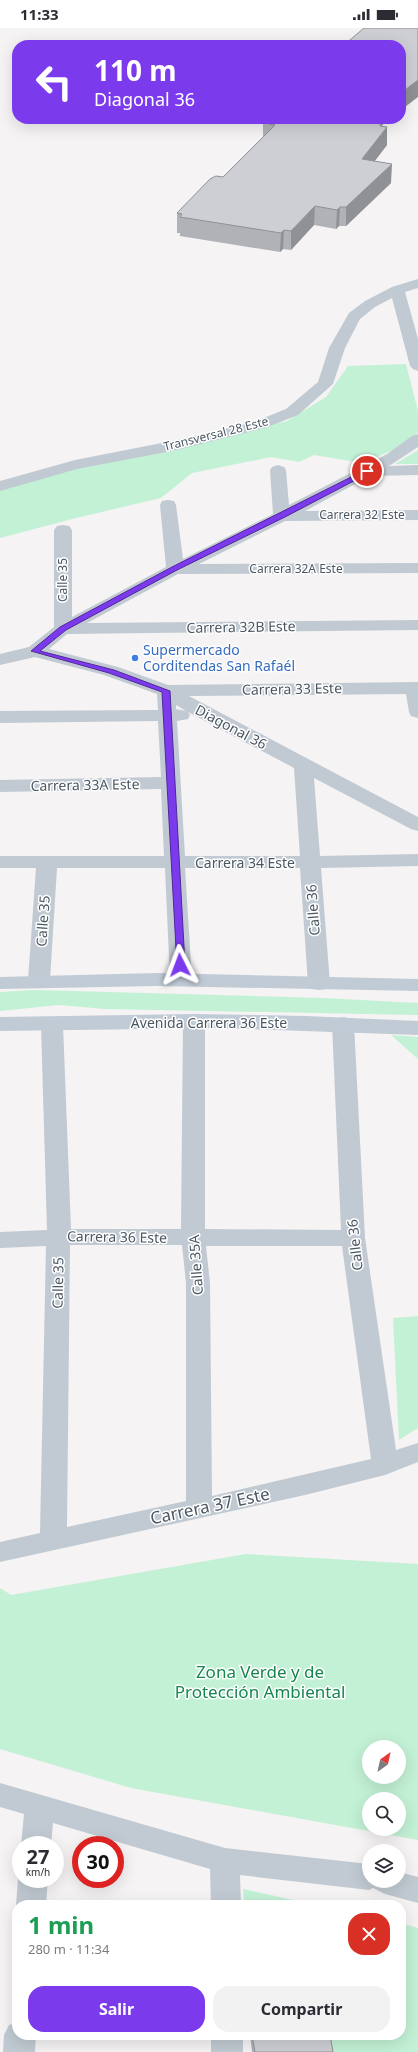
<!DOCTYPE html>
<html lang="es">
<head>
<meta charset="utf-8">
<style>
  :root { --surface:#fff; --page:#f2f2f3; --text:#2b2b33; --muted:#7c7c81; --accent:#7c3aed }
  body { margin:0; font-family:"Noto Sans",sans-serif; background:var(--page); color:var(--text); height:100vh; display:flex; flex-direction:column; font-size:15px; white-space:nowrap }
  * { box-sizing:border-box; margin:0 }
  p { font-size:13px; color:var(--muted) }
  .icon { flex:none; width:22px; height:22px; fill:none; stroke:currentColor; stroke-width:2; stroke-linecap:round; stroke-linejoin:round }
  .map { position:relative; flex:1; overflow:hidden }
  .panel { position:absolute; left:12px; top:1872px; width:394px; height:140px; display:flex; flex-direction:column; background:var(--surface); border-radius:16px; box-shadow:0 4px 16px #0002 }
  .panel>* { flex:none }
  .hud { position:absolute; left:12px; top:12px; width:394px; height:84px; border-radius:16px; box-shadow:0 4px 16px #0002; background:#7c3aed; color:#fff; overflow:hidden }
  .needle { width:26px; rotate:33deg }
  .buttons { position:absolute; left:362px; top:1712px; display:grid; gap:8px }
  .buttons a { display:grid; place-items:center; width:44px; height:44px; border-radius:50%; background:var(--surface); box-shadow:0 4px 16px #0002; font-size:20px }
  .speed { position:absolute; left:12px; top:1808px; display:flex; gap:8px; font-size:20px; font-weight:700; text-align:center }
  .speed>* { display:grid; place-content:center; width:52px; height:52px; border-radius:50%; background:var(--surface); box-shadow:0 4px 16px #0002; line-height:1 }
  .speed small { font-size:10px; font-weight:400 }
  .speed .limit { border:6px solid #d22; background:#fff; color:#111 }
  .pin { position:absolute; display:grid; place-items:center; width:34px; height:34px; color:#fff; margin:-17px; border:2px solid #fff; border-radius:50%; box-shadow:0 1px 4px #0007 }
  .me { position:absolute; width:44px; margin:-22px; rotate:357deg; stroke-linejoin:round; filter:drop-shadow(0 0 3px #0008) }
  .turn { display:flex; align-items:center; gap:14px; height:84px; padding:0 16px; font-size:18px }
  .turn .icon { width:52px; height:52px; stroke-width:2.5 }
  .turn b { display:block; font-size:28px; line-height:34px }
  .round { display:grid; place-items:center; flex:none; width:42px; height:42px; border-radius:16px; background:var(--page) }
  .overview { display:flex; align-items:center; justify-content:space-between; height:68px; padding:0 16px }
  h1 { font-size:24px; font-weight:700; line-height:30px; color:#1e9e55 }
  .cta { display:flex; gap:8px; margin-top:auto; padding:8px 16px }
  .cta a { flex:1; height:46px; border-radius:16px; background:var(--accent); color:#fff; font-size:16px; font-weight:700; line-height:46px; text-align:center }
  .cta a+a { background:var(--page); color:var(--text) }
  .status { display:flex; justify-content:space-between; align-items:center; height:28px; padding:0 20px; background:var(--surface); direction:ltr }
  .status svg { height:11px; fill:currentColor }
  .map>svg:first-child { display:block }
  .green { fill:#c3f1d5; fill-rule:evenodd }
  .lines { fill:none; stroke-linecap:round; stroke-linejoin:round }
  .street { fill:#c1cad2; fill-rule:evenodd }
  .secondary { fill:#c1cbd6; fill-rule:evenodd }
  .wall { fill:#b0b2b7 }
  .shaded-wall { fill:#909195 }
  .building { fill:#cdcfd5; stroke:#909195 }
  .route { fill:#7c3aed; stroke:#51269a }
  .shop-dot { fill:#3f7fe0; stroke:#fff; stroke-width:1.5 }
  .labels { text-anchor:middle; stroke-width:3; stroke-linejoin:round; paint-order:stroke }
  .far-street-label { font-size:12px; fill:#4a5661; stroke:#fff }
  .street-label { font-size:14px; fill:#4a5661; stroke:#fff }
  .shop-label { font-size:14px; fill:#366cbe; stroke:#fff; text-anchor:start }
  .near-street-label { font-size:17px; fill:#4a5661; stroke:#fff }
  .near-park-label { font-size:17px; fill:#17864f; stroke:#fff }
</style>
</head>
<body>
<div class="status"><b>11:33</b><svg viewBox="0 0 49 12"><path d="M0 12V9h3v3zM5 12V6h3v6zM10 12V3h3v9zM15 12V0h3v12zM26 1h20v11H26zM47 4h2v5h-2z"/></svg></div>
<div class="map">
<svg width="418" height="2024" viewBox="0 0 418 2024">
  <rect width="100%" height="100%" fill="#f5f3f3"/>
  <!-- green -->
  <path class="green" d="M406 336 418 383V404L409 415 363 435 314 427 299 434 271 429 192 445 161 470 72 491 0 510V460L51 445 149 425 287 393 326 369 348 338Z
    M418 422V436H395Z
    M34 962 324 970 418 975V987L105 981 59 977 0 983V964Z
    M391 1007 418 1009V1031Z
    M418 1288V1400L399 1412 393 1290Z
    M246 1526 418 1536V1812L131 1760 0 1721V1560L11 1567ZM369 1719H399V1749H369ZM369 1771H399V1801H369Z
    M243 1861 317 1877H244Z
    M401 1895 418 1900V2024H330L327 2007H401Z"/>
  <g class="lines">
    <!-- street -->
    <path class="street" d="M418 251V260L405 264 418 311V343L413 341 410 338 392 270 375 279 360 291 345 320 333 356 298 387 265 400 177 422 77 441 0 463V453L75 432 177 412 254 394 286 381 318 354 329 320 349 285 365 273 392 259Z
      M418 406V419L389 438 418 437V447L370 448 305 483 418 482V492L285 493 199 536 418 535V545L178 546 87 595 418 592V602L67 606 49 621 118 639 168 657 418 654V690L411 688 409 684 406 666 189 668 418 789V803L411 801 314 750 320 828 418 826V838L321 840 330 956 327 961 319 962 311 961 308 956 300 840H185L192 952 189 957 181 958 173 957 170 952 165 840H57L50 952 47 957 39 958 31 957 28 952 36 840H0V828H164L161 761 0 764V752L161 749 158 693 0 695V683L158 682 157 666 104 647 35 629 0 637V626L29 619 54 599V502L57 498 63 497 69 498 72 502V589L166 539 160 477 162 473 168 472 174 473 176 477 183 531 273 486 270 442 272 439 278 437 284 439 286 442 289 477 387 426 412 408ZM176 677 186 683 176 681ZM188 684 294 740 300 828H185L177 693 188 691 190 687Z
      M194 986 202 988 205 993V1201L341 1202 332 996 335 991 343 989 351 991 354 996 365 1210 396 1422 418 1415V1434L385 1447 305 1467 0 1534V1514L40 1505 46 1218 0 1220V1204L47 1202 41 997 44 992 52 990 60 992 63 997 71 1201H181L183 993 186 988ZM70 1217H182L186 1255V1473L67 1499ZM206 1218H342L371 1431 212 1468 210 1255Z
      M0 1755 225 1820 369 1836V1853H399V1844L418 1849V1875L385 1866 373 1860 369 1862 240 1847 241 1877H211L210 1841 53 1795 51 1817H21L24 1786 0 1779Z
      M21 1845V1851H48L46 1877H17V1880L16 1877 18 1851Z
      M17 1994V2007H36L35 2024H3L4 2007 9 1997Z
      M211 2007H243V2024H211Z"/>
    <!-- secondary -->
    <path class="secondary" d="M157 945 418 951V963L157 958 0 961V949Z
      M194 986 306 988 418 993V1007L222 1000 0 1003V989Z"/>
  </g>
  <!-- wall -->
  <path class="wall" d="M265 91H390L381 98 387 99V117L374 133 391 155 346 198H339L336 201 314 197 291 222 283 221 280 224 180 208V205H177V185L223 149 263 110V93Z
    M250 2007H330L333 2024H252Z"/>
  <!-- shaded-wall -->
  <path class="shaded-wall" d="M418 52V69L401 82V65Z
    M367 91H390L381 98V108L387 99V117L362 150 363 94Z
    M392 136 391 155 346 198V179Z
    M315 178 314 197 291 222V203Z
    M340 179 339 198 336 201 337 182Z
    M284 202 283 221 280 224 281 205Z"/>
  <!-- building -->
  <path class="building" d="M364 0H418V52L401 65V17H344Z
    M265 91H367L363 94 381 96 380 98 387 99 362 131 392 136 346 179H340L337 182 315 178 291 203 284 202 281 205 180 189 182 186 177 185 210 151 216 148 223 149 275 97 269 96 271 94 263 93Z
    M252 2007H330L333 2024H255Z"/>
  <!-- route -->
  <path class="route" d="M367 441 369 442V445L285 489 177 542 66 602 40 623 114 642 170 663 185 937 184 939H177L162 664 109 645 31 623 60 599 172 539Z"/>
  <!-- markers -->
  <circle class="shop-dot" cx="135" cy="630" r="4"/>
  <g class="labels">
    <!-- far-street labels -->
    <g class="far-street-label">
      <text transform="translate(216 406) rotate(-14)" y="4">Transversal 28 Este</text>
      <text x="362" y="491">Carrera 32 Este</text>
      <text x="296" y="545">Carrera 32A Este</text>
      <text transform="translate(63 552) rotate(-90)" y="4">Calle 35</text>
    </g>
    <!-- street labels -->
    <g class="street-label">
      <text transform="translate(241 599) rotate(-1)" y="5">Carrera 32B Este</text>
      <text transform="translate(292 661) rotate(-1)" y="5">Carrera 33 Este</text>
      <text transform="translate(231 699) rotate(28)" y="5">Diagonal 36</text>
      <text transform="translate(85 757) rotate(-1)" y="5">Carrera 33A Este</text>
      <text x="245" y="840">Carrera 34 Este</text>
      <text transform="translate(313 882) rotate(-94)" y="5">Calle 36</text>
      <text transform="translate(43 893) rotate(-86)" y="5">Calle 35</text>
      <text x="209" y="1000">Avenida Carrera 36 Este</text>
      <text transform="translate(117 1209) rotate(1)" y="5">Carrera 36 Este</text>
      <text transform="translate(355 1217) rotate(-96)" y="5">Calle 36</text>
      <text transform="translate(196 1237) rotate(-94)" y="5">Calle 35A</text>
      <text transform="translate(58 1255) rotate(-89)" y="5">Calle 35</text>
    </g>
    <!-- shop labels -->
    <g class="shop-label">
      <text x="143" y="627">Supermercado<tspan x="143" dy="16">Corditendas San Rafaél</tspan></text>
    </g>
    <!-- near-street labels -->
    <g class="near-street-label">
      <text transform="translate(210 1478) rotate(-12)" y="6">Carrera 37 Este</text>
    </g>
    <!-- near-park labels -->
    <g class="near-park-label">
      <text x="260" y="1650">Zona Verde y de<tspan x="260" dy="20">Protección Ambiental</tspan></text>
    </g>
  </g>
</svg>
<div class="buttons">
<a><svg class="needle" viewBox="-14 -14 28 28"><path d="M0-13l5 13h-10z" fill="#e53935"/><path d="M0 13l5-13h-10z" fill="#7c7c81"/></svg></a>
<a><svg class="icon" aria-label="search" viewBox="0 0 24 24"><circle cx="10" cy="10" r="6"/><path d="M15 15l6 6"/></svg></a>
<a><svg class="icon" aria-label="layers" viewBox="0 0 24 24"><path d="M12 4l9 5-9 5-9-5zM3 14l9 5 9-5"/></svg></a>
</div>
<div class="speed"><div>27<small>km/h</small></div><div class="limit">30</div></div>
<div class="pin" style="left:367px;top:443px;background:#d93025"><svg class="icon" aria-label="arrive" viewBox="0 0 24 24"><path d="M6 21V4h12l-3 4 3 4H6"/></svg></div>
<svg class="me" style="left:180px;top:937px" viewBox="-20 -20 40 40"><path d="M0-17L14 15 0 8-14 15z" fill="#7c3aed" stroke="#fff" stroke-width="4"/></svg>
<div class="hud">
<div class="turn"><svg class="icon" aria-label="left" viewBox="0 0 24 24"><path d="M17 20v-9H6M10 6l-5 5 5 5"/></svg><div><b>110 m</b>Diagonal 36</div></div>
</div>
<section class="panel">
<div class="overview"><div><h1>1 min</h1><p>280 m · 11:34</p></div><a class="round" style="background:#d93025;color:#fff"><svg class="icon" aria-label="close" viewBox="0 0 24 24"><path d="M6 6l12 12M18 6L6 18"/></svg></a></div>
<div class="cta"><a>Salir</a><a>Compartir</a></div>
</section>
</div>
</body>
</html>
